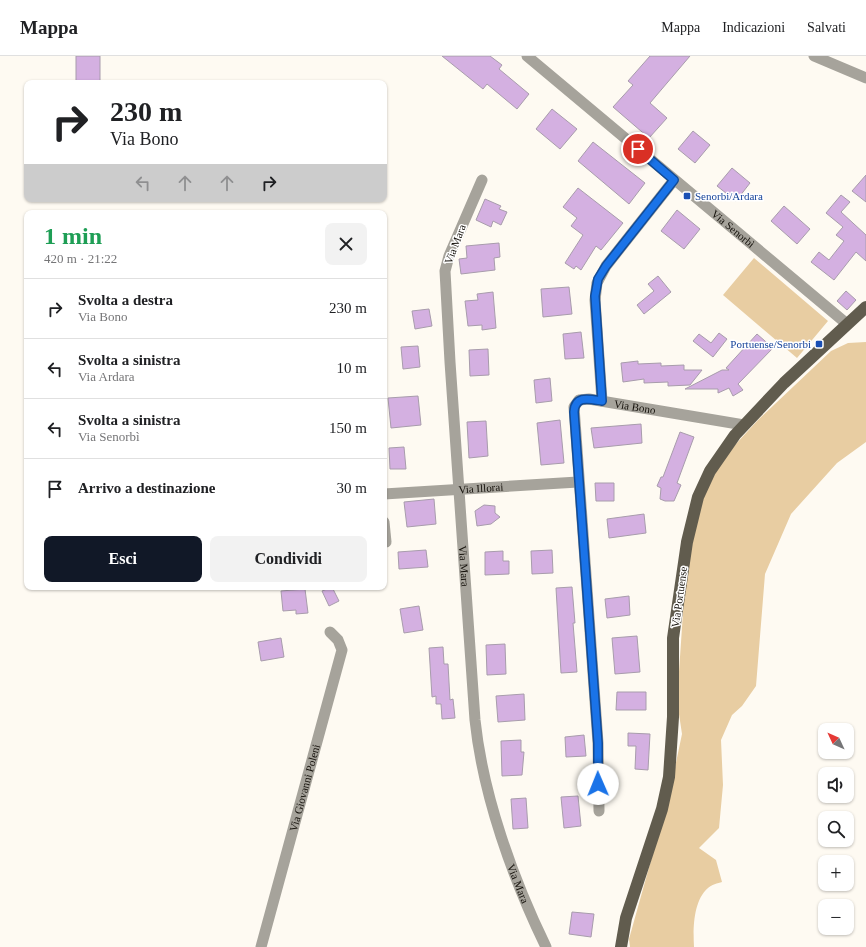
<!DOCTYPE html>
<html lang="it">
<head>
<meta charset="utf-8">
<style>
  :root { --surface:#fff; --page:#f2f2f2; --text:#202124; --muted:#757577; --line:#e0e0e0; --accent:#111827 }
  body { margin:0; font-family:"Times New Roman",serif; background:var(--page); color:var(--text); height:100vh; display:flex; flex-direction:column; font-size:15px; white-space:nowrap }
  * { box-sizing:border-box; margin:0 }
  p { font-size:13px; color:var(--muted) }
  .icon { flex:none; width:22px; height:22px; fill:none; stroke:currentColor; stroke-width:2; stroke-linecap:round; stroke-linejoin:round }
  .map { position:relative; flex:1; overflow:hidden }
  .panel { position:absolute; left:24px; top:154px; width:363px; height:380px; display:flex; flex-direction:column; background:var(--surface); border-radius:8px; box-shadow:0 1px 3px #0004 }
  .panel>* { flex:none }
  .top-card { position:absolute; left:24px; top:24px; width:363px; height:122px; border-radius:8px; box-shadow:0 1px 3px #0004; background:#fff; color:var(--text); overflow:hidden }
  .needle { width:26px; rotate:314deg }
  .fabs { position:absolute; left:818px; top:667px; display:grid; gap:8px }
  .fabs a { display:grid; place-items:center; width:36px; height:36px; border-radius:8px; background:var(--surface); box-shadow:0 1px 3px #0004; font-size:20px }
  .pin { position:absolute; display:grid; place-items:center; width:34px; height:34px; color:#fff; margin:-17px; border:2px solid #fff; border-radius:50%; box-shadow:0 1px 4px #0007 }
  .me { position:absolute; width:44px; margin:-22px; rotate:359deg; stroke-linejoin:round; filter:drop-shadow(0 0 3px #0008) }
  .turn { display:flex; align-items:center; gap:14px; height:84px; padding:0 20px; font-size:18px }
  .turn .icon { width:52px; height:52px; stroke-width:2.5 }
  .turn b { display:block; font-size:28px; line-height:34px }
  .lanes { display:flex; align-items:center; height:38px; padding:0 20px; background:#0003; justify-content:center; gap:20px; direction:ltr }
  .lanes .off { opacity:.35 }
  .round { display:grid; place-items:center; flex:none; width:42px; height:42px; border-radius:8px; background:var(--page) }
  .head { display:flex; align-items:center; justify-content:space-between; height:68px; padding:0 20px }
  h1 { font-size:24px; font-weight:600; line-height:30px; color:#1e9e55 }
  .button { display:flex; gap:8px; margin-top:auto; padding:8px 20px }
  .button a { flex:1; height:46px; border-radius:8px; background:var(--accent); color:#fff; font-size:16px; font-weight:600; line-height:46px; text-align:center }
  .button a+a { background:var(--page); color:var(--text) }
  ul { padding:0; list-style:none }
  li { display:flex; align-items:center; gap:12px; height:60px; padding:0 20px; border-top:1px solid var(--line) }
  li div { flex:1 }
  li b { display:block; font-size:15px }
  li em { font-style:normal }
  header { display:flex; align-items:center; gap:24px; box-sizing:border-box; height:56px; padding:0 20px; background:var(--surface); border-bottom:1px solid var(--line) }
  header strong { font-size:19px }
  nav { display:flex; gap:22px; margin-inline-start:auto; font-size:14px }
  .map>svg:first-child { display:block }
  .green { fill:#e8cda2 }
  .building { fill:#d4b0e1; stroke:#a89cac }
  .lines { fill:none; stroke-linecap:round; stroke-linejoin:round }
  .minor { stroke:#a6a39b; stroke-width:11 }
  .major { stroke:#615c4e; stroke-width:12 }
  .route-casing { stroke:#114b97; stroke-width:10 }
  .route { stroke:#1a73e8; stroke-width:7 }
  .transit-dot { fill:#1a4fb4; stroke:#fff; stroke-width:1.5 }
  .labels { text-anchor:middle; stroke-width:3; stroke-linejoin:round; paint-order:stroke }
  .transit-label { font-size:11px; fill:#164399; stroke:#fff; text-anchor:start }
  .street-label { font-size:11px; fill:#130f09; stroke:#fff }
</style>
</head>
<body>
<header>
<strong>Mappa</strong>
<nav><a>Mappa</a><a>Indicazioni</a><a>Salvati</a></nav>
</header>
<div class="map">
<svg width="866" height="891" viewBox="0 0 866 891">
  <rect width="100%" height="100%" fill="#fefaf2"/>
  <!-- green -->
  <path class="green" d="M754 202 828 265 797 302 723 239Z
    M866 286V386L837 407 791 458 765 518 756 630 742 650 732 659 721 684 723 729 719 772 699 792 716 804 722 826C718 827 711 829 708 832 693 845 693 873 694 891H630L629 883 669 740 682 678 677 645 684 542 694 468 704 439 723 402 758 364 831 295 848 287Z"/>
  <!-- building -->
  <path class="building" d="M76 0H100V27H76Z
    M442 0H490L502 9 499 13 529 38 517 53 487 28 483 33Z
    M650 0H690L650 47 667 62 649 82 613 51 633 29 628 25Z
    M552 53 577 73 560 93 536 73Z
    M693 75 710 89 695 107 678 93Z
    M593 86 645 127 629 148 578 105Z
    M732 112 750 127 736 145 717 130Z
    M866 119V146L852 135Z
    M578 132 623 167 601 194 596 190 581 214 576 210 574 213 565 207 583 179 571 170 577 162 563 151Z
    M841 139 850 146 841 156 866 179V205L856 196 834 224 811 206 819 196 829 204 844 185 836 179 843 171 826 157Z
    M485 143 501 150 499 153 507 156 501 169 493 165 491 171 476 164Z
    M784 150 810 173 797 188 771 165Z
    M677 154 700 173 684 193 661 175Z
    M499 187 500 201 494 202 495 214 461 218 459 203 467 202 466 190Z
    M658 220 671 236 644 258 637 249 654 235 648 228Z
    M569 231 572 258 543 261 541 233Z
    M846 235 856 244 847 254 837 245Z
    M493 236 496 272 482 274V269L468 270 465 245 478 244 477 238Z
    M429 253 432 270 415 273 412 255Z
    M581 276 584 302 565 303 563 278Z
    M719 277 727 283 713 301 693 285 699 278 711 287Z
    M757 278 773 292 738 328 743 334 733 340 729 332 718 337V333H685L722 314H729L726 312Z
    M418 290 420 311 403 313 401 291Z
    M488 293 489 319 470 320 469 294Z
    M638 305V308L661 307V310L684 309V314H702L690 329 668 330V326L644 327V323L623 326 621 307Z
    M550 322 552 345 536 347 534 324Z
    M418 340 421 369 391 372 388 342Z
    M560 364 564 407 541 409 537 367Z
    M486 365 488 400 469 402 467 366Z
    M641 368 642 387 594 392 591 372Z
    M680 376 694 381 677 427 681 429 674 445H665L660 443 661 432 657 430 661 421H663Z
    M404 391 406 413H390L389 392Z
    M595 427H614V445H596Z
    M434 443 436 468 407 471 404 446Z
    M484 449 495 450V457L500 461 491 468 477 470 475 455Z
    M644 458 646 477 609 482 607 463Z
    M426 494 428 511 399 513 398 496Z
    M552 494 553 517 532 518 531 495Z
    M503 495V505H509V518L485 519V496Z
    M332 531 339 545 329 550 322 535Z
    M572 531 575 567H573L577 616 561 617 556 532Z
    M305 533 308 557 296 558V554L283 555 281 535Z
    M629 540 630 559 607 562 605 543Z
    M419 550 423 574 404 577 400 553Z
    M637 580 640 616 615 618 612 582Z
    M281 582 284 601 261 605 258 586Z
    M505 588 506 618 487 619 486 589Z
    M443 591 444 608H448L450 644 453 643 455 662 442 663 441 648H436V640L432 641 429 592Z
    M617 636H646V654H616Z
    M524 638 525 664 498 666 496 640Z
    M628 677 650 678 648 714 635 713 636 690H628Z
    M584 679 586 700 566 701 565 681Z
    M521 684V696H524L522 719 502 720 501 685Z
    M578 740 581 770 564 772 561 741Z
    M526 742 528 772 513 773 511 743Z
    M572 856 594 858 591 881 569 878Z"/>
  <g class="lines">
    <!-- minor -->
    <g class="minor">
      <path id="s1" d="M527 0 847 268"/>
      <path d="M814 0 866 22"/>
      <path id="s2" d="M482 124 449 200 445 215 450 306 475 664C483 740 513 823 546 891"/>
      <path d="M602 345 595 244 597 227 606 210 674 124"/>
      <path id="s3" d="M384 438 578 426"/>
      <path d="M384 466 386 486"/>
      <path id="s4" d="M599 755 598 687 574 351 579 344 589 343 744 369"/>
      <path id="s5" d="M261 891 342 594 338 584 330 576"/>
    </g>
    <!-- major -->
    <path class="major" d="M621 891 626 862 662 753 669 721 673 661V582L687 486 698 441 710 415 735 379 784 327 866 251"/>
  </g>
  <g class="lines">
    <defs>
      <path id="route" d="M598 728V687L574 356C575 339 589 343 602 345L595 240 598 223 606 210 674 124 638 93"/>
    </defs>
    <!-- route casing -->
    <use href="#route" class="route-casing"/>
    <!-- route -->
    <use href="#route" class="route"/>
  </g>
  <!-- markers -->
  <g class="transit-dot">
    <rect x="683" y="136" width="8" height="8" rx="2"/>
    <rect x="815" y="284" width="8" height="8" rx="2"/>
  </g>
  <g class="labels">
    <!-- transit labels -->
    <g class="transit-label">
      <text x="695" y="144">Senorbi/Ardara</text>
      <text x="811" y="292" text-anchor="end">Portuense/Senorbi</text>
    </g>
    <!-- street labels -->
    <g class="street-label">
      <text dy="4" stroke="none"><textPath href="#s1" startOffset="269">Via Senorbì</textPath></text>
      <text transform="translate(455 188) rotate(-69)" y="4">Via Mara</text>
      <text dy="4" stroke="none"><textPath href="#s4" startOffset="470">Via Bono</textPath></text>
      <text dy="4" stroke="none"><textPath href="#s3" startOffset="97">Via Illorai</textPath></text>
      <text dy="4" stroke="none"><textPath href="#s2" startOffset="394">Via Mara</textPath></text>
      <text transform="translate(679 541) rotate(-82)" y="4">Via Portuense</text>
      <text dy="4" stroke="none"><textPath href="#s5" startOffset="165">Via Giovanni Poleni</textPath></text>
      <text dy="4" stroke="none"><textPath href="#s2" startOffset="718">Via Mara</textPath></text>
    </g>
  </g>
</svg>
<div class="fabs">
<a><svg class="needle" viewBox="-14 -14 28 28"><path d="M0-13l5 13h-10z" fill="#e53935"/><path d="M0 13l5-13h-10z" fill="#757577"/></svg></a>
<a><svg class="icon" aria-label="sound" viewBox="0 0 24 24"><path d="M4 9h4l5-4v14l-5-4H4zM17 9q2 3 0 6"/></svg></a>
<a><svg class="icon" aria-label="search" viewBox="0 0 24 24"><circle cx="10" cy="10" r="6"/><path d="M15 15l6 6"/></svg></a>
<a>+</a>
<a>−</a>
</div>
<div class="pin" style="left:638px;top:93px;background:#d93025"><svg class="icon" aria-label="arrive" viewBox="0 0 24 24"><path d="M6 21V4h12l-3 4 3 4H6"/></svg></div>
<svg class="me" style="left:598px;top:728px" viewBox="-20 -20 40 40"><circle r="19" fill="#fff"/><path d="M0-13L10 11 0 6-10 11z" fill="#1a73e8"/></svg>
<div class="top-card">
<div class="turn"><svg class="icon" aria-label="right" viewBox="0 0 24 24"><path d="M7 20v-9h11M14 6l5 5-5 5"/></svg><div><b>230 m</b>Via Bono</div></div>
<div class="lanes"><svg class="icon off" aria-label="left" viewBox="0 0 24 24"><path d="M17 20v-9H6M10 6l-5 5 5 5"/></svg><svg class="icon off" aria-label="ahead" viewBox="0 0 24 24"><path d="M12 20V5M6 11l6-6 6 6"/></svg><svg class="icon off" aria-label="ahead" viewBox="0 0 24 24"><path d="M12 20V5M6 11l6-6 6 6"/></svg><svg class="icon" aria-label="right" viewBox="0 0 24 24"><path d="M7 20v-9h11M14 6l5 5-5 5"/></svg></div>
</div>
<section class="panel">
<div class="head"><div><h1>1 min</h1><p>420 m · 21:22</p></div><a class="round"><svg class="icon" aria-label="close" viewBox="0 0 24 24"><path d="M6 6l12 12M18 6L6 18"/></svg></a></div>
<ul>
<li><svg class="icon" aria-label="right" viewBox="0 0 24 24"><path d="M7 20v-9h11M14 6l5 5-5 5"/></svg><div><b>Svolta a destra</b><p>Via Bono</p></div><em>230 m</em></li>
<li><svg class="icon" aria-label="left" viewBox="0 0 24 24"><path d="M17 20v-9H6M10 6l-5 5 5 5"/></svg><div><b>Svolta a sinistra</b><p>Via Ardara</p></div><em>10 m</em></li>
<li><svg class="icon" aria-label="left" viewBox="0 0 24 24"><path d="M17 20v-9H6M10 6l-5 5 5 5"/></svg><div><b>Svolta a sinistra</b><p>Via Senorbì</p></div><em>150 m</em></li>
<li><svg class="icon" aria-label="arrive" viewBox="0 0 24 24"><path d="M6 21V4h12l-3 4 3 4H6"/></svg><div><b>Arrivo a destinazione</b></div><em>30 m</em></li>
</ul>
<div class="button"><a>Esci</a><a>Condividi</a></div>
</section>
</div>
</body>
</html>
